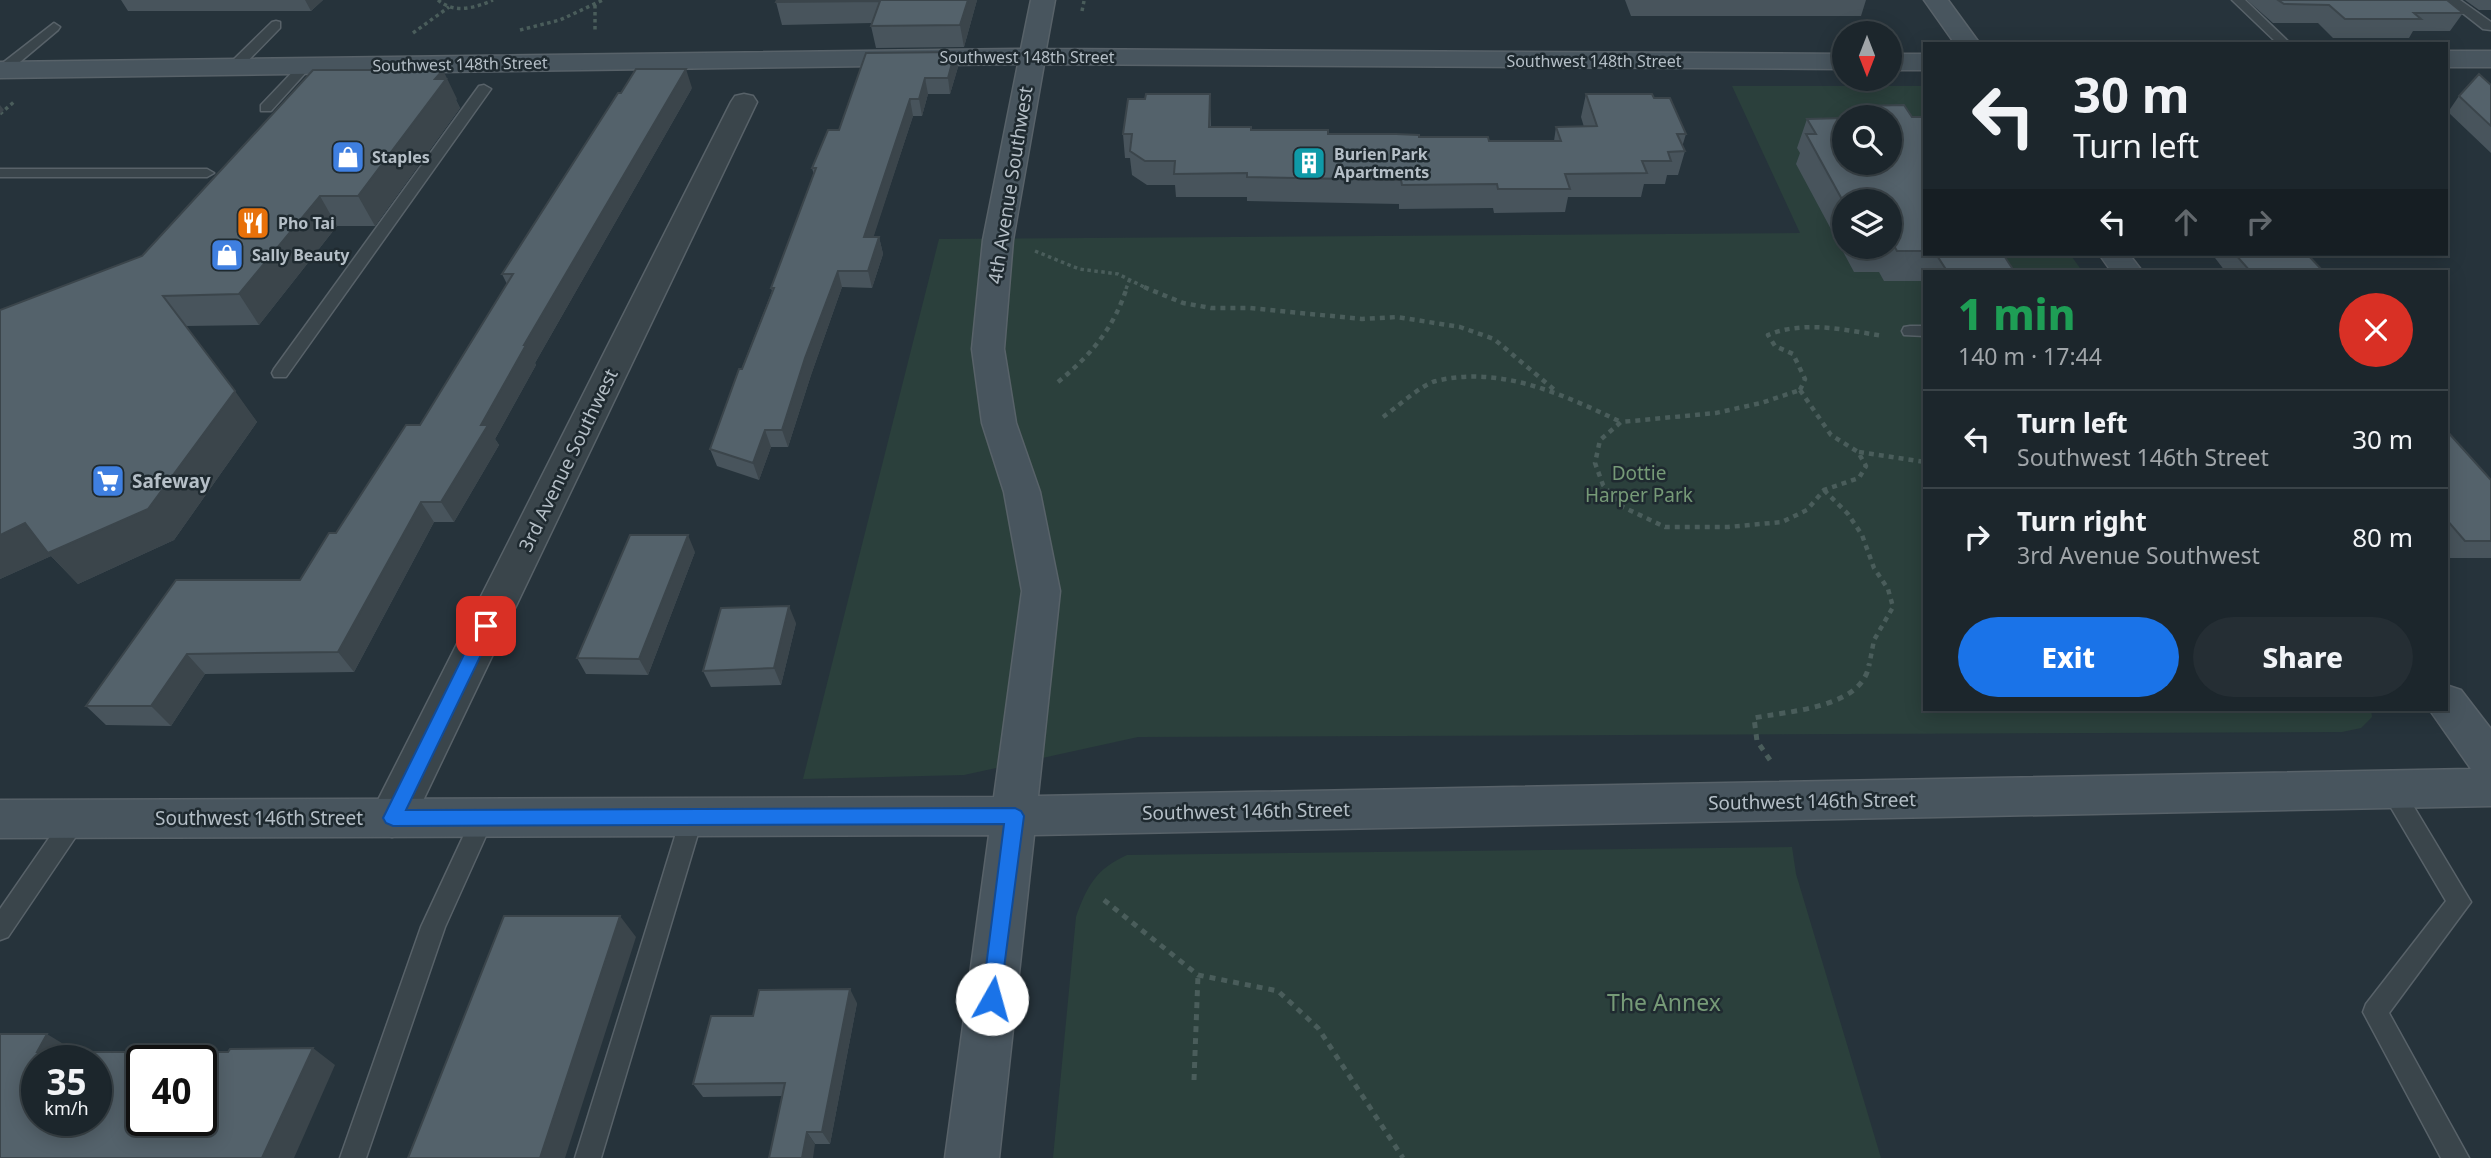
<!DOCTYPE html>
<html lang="en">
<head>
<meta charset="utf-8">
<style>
  :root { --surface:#1c262c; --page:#252e34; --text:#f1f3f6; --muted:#a0a5a9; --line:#3a4348; --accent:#1a73e8 }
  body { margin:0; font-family:"Noto Sans",sans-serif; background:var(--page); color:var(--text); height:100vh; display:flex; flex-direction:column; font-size:26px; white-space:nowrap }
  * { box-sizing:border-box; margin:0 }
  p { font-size:23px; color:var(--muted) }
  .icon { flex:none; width:38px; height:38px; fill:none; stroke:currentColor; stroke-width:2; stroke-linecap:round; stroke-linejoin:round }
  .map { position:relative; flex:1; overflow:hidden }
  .sheet { position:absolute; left:1923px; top:270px; width:525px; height:441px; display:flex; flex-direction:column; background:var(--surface); border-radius:0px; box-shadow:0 4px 18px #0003,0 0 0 2px var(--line) }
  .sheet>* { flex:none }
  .guide { position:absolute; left:1923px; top:42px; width:525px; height:214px; border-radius:0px; box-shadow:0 4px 18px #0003,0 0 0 2px var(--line); background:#1c262c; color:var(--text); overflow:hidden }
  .needle { width:46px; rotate:180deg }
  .fabs { position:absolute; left:1832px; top:21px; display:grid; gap:14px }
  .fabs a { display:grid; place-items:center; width:70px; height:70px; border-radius:50%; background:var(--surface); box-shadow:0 4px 18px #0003,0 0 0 2px var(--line); font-size:35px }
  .speed { position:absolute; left:21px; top:1045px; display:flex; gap:14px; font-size:35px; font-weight:700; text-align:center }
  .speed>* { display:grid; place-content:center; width:91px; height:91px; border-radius:50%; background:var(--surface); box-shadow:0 4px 18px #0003,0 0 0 2px var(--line); line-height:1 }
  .speed small { font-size:18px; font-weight:400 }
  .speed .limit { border:4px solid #111; border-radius:10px; background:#fff; color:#111 }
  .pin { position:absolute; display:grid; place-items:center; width:60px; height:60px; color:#fff; margin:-30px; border-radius:14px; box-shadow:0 4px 10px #0006 }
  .me { position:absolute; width:77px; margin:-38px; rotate:7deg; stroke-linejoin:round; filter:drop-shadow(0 0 5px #0008) }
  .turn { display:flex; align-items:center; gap:24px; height:147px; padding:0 35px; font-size:32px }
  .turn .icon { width:91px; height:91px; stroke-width:2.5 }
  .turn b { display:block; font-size:49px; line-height:60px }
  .lanes { display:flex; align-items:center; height:66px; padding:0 35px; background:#0003; justify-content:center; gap:35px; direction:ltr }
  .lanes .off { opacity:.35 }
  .round { display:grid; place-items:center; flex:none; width:74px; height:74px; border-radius:37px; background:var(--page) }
  .head { display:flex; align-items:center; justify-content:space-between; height:119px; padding:0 35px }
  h1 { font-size:42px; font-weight:800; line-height:52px; color:#1e9e55 }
  .button { display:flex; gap:14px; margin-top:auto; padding:14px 35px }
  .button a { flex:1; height:80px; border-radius:42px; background:var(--accent); color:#fff; font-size:28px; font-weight:800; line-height:80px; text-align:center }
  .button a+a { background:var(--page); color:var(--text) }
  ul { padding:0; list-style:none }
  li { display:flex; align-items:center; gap:21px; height:98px; padding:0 35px; border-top:2px solid var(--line) }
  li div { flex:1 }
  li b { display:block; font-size:26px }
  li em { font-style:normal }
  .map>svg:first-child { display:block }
  .green { fill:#2b403c; fill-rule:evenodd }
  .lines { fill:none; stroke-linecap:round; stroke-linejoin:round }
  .lane-casing { stroke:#586269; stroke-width:3 }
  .street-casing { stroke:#586269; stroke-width:3 }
  .secondary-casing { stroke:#586269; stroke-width:3 }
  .path-far2 { stroke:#4a5d5b; stroke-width:3.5; stroke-dasharray:3.5 3.5; stroke-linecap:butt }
  .path-far1 { stroke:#4a5d5b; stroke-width:4.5; stroke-dasharray:5 5; stroke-linecap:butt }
  .path { stroke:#4a5d5b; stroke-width:5; stroke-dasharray:6 6; stroke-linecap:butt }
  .lane { fill:#3a454b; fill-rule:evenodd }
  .street { fill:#3a454b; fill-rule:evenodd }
  .secondary { fill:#48555e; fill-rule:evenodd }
  .wall { fill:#48545c; fill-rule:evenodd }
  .shaded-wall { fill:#3b454b }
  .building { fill:#54626b; stroke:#3b454b; stroke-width:2; fill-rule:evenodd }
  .route { fill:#1a73e8; stroke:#114b97; stroke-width:2 }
  .labels { text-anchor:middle; stroke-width:5; stroke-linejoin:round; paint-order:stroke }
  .far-street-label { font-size:16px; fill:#b5bfc7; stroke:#1f2a30 }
  .far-poi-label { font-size:16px; font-weight:bold; fill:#b5bfc7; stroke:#1f2a30; text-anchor:start }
  .street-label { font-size:19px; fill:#b5bfc7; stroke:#1f2a30 }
  .park-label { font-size:19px; fill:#769a77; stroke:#1f2a30 }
  .poi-label { font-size:19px; font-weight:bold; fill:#b5bfc7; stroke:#1f2a30; text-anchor:start }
  .near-park-label { font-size:23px; fill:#769a77; stroke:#1f2a30 }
</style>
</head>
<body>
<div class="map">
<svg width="2491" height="1158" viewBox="0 0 2491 1158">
  <rect width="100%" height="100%" fill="#26333b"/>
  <!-- green -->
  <path class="green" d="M1732 86H1925V254H2070L2082 271H1925V709H2371L2372 717 2361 728 2342 732 1138 737 964 775 803 779 939 239 1800 233ZM1844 117H1890V163H1844ZM1844 201H1890V247H1844Z
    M1792 847 1796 874 1881 1158H1053L1076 917C1087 886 1096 869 1127 855Z"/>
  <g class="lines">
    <defs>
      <path id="lane" d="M2232 0H2245L2291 44H2278Z
        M2446 0H2460L2491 22V30L2483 29Z
        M276 21 280 22V28L239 70H229V64L272 22Z
        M54 23 60 27 58 30 8 72H0V65Z
        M305 62 311 66 309 69 271 111H261V105L301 63Z
        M484 85 491 89 286 377H274L272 373 274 369 479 86Z
        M0 169H207L214 173 207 177H0Z
        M1910 326H1925V336L1904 335 1902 331 1904 327Z
        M2391 780 2399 782 2471 902 2389 1013 2469 1158H2441L2363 1012 2366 1004 2446 901 2380 789 2383 782Z
        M692 807 700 810 703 817 601 1158H575L681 817 684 810Z
        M483 808 491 811 494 818 445 927 366 1158H340L421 927 475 811Z
        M75 809 83 812 86 819 83 826 8 937 0 940V909L67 812Z"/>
      <path id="street" d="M744 94 753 96 757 102 408 832 392 837 376 832 370 818 376 804 731 102 735 96Z"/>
      <path id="secondary" d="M1031 0H1055L1046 49 1844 54V69L1044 64 1013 240 1004 349 1016 423 1040 492 1060 591 1038 796 2471 769 2429 709H2446V685L2461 690 2491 729V806L1034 835 999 1158H945L989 835 0 838V800L994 797 1022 591 1004 492 982 423 972 349 983 240 1018 64 0 78V62L1021 49Z
        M1924 0H1948L1980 44H1955Z
        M2446 51H2491V67H2446Z
        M1890 54H1925V70H1890Z
        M2099 254H2129L2142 271H2111Z"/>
    </defs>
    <!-- lane casing -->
    <use href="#lane" class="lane-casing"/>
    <!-- street casing -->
    <use href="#street" class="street-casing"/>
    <!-- secondary casing -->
    <use href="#secondary" class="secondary-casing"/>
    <!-- path-far2 -->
    <path class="path-far2" d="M438 0C454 14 475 8 493 0
      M595 5V32
      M1082 11 1084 1
      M520 30 560 20 603 0
      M413 33 449 7
      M0 114 15 101
      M1035 251 1079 269 1118 274 1148 289
      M1126 289 1129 281"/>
    <!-- path-far1 -->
    <path class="path-far1" d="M1144 287 1183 303 1211 308H1250L1362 319 1397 317 1460 327 1494 339 1557 392
      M1058 382C1091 355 1114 328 1127 287
      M1800 390 1831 435 1858 452 1866 466 1859 478 1824 490 1807 510 1782 522 1728 527H1665L1623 507 1603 485 1595 463 1600 440 1621 422 1716 413 1761 403Z
      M1800 390 1805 379 1793 354 1775 346 1768 335C1804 320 1846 330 1883 336
      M1383 417C1396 408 1422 384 1436 381 1501 365 1564 395 1621 422
      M1859 452 1925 462
      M1824 490 1848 514 1862 535 1874 568 1888 589 1893 607 1874 640 1869 666"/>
    <!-- path -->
    <path class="path" d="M1770 760 1757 741 1754 718C1788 711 1864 708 1869 664
      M1104 900 1198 975 1278 991 1318 1028 1403 1158
      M1194 1080 1198 975"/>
    <!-- lane -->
    <use href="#lane" class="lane"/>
    <!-- street -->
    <use href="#street" class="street"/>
    <!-- secondary -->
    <use href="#secondary" class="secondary"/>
  </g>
  <!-- wall -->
  <path class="wall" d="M121 0H323L311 11H128Z
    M777 0H977L964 47 876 48 871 26 872 23 782 25 776 2Z
    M1625 0H1866L1861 16H1631Z
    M2247 0H2447L2463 13 2450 31H2413L2409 38H2333L2318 23H2273Z
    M2465 0H2491V10H2479Z
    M866 53 958 67 950 94H928L922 116H913L873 237H879L883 254 872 288 842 287 811 375 788 447H771L759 480 717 466 710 449 772 291 771 288 814 175 812 168 839 130Z
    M2491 85V153L2448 112 2459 96Z
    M692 88 535 363 536 365 495 439 499 445 454 522H434L354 672 205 674 171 726 106 725 86 706 300 580 420 425 507 284 502 274Z
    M1210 94 1211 127 1251 130 1489 141H1554L1556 127H1584L1581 117 1586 94 1654 98 1686 134 1682 147 1685 151 1678 175H1667L1665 184H1644L1641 197H1568L1565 212 1494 213 1493 208 1399 209V204L1247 201V197H1176L1175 185H1147L1132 175 1130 158H1125L1123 134 1145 99Z
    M457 99 456 100 460 108 375 226H337L259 325 186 326 257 422 174 540 78 584 51 556 0 579V310L142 256Z
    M1857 106 1912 117H1925V254H2003L2014 271H1925V288L1921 281H1884L1879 272H1854L1796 164 1800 153 1797 148 1807 119 1890 117H1853ZM1844 201H1890V247H1844Z
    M2212 254H2307L2323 271H2225Z
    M2446 430 2491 480V558H2449L2446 555Z
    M695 552 648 675 586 674 577 658Z
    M796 623 781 685 711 687 703 671Z
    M857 1003 830 1144H815L782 1096 703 1097 693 1084 753 1016Z"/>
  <!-- shaded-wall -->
  <path class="shaded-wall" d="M305 0H323L311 11Z
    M968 0H977L964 47 960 25Z
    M955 52 958 67 950 94 948 78Z
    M686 69 692 88 535 363 536 365 495 439 499 445 454 522 441 502 481 425 524 345Z
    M443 70 457 99 456 100 460 108 375 226 358 196 435 79Z
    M925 78 928 94 922 116 919 99Z
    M910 99 913 116 868 254 864 237Z
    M0 105 4 110 0 114Z
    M320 196 337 226 259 325 239 294Z
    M879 237 883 254 872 288 868 271Z
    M838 271 842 287 811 375 788 447 782 430 805 358Z
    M235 391 257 422 174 540 78 584 51 556 0 579V535L25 523Z
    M765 430 771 447 759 480 753 463Z
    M421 502 434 522 354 672 338 652Z
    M688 535 695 552 648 675 639 659Z
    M789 606 796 623 781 685 774 668Z
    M187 654 205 674 171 726 151 706Z
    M620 916 636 937 565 1158H540Z
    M850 989 857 1003 830 1144 822 1132Z
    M47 1034 75 1051 37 1052Z
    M313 1048 335 1065 294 1158H262Z
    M807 1132 815 1144 813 1158H802Z"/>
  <!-- building -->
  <path class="building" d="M777 0H968L960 25 871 26 880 1 776 2Z
    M2278 0H2447L2463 13H2414L2421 19H2345L2329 5 2284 4Z
    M955 52 948 78H925L919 99H910L864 237H879L868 271H838L805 358 782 430H765L753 463 710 449 739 369H742L774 288H771L816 168H812L828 130H839L866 53Z
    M636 69H686L524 345H526L481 425H488L441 502H421L338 652 187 654 151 706H86L176 580H300L329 533H336L406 425H420L513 274H502L618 93H621Z
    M313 70H443L435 79H446L358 196H320L239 294 163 296 235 391 148 509 48 553 25 523 0 535V310L142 256Z
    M2479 74 2491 85V126L2459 96Z
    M1146 94H1210L1209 127H1251V130H1328V134H1396L1419 135V137H1488L1489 141H1561L1556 127 1597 126 1586 94H1652L1654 98H1670L1686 134H1677L1685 151 1668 152 1671 161H1642L1647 173 1565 174 1570 189H1498L1497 184 1402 185 1401 180 1247 177V173L1174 174 1175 161H1145L1130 151 1132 134H1123L1128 99H1145Z
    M1904 105 1912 117H1925V251H1897L1892 242H1890V201H1844V203L1806 134H1816L1807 119 1844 118V163H1890V117H1865L1857 106Z
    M1936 254H2003L2014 271H1947Z
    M2235 254H2307L2323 271H2250Z
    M2446 430 2491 480V541H2465L2446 519Z
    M630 535H688L639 659 577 658Z
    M789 606 774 668 703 671 721 608Z
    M504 916H620L540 1158H408Z
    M850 989 822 1132H807L802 1158H769L785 1083 693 1084 711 1016H753L759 990Z
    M0 1034H47L37 1052H228L230 1049 313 1048 262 1158H0ZM37 1060H96V1120H37ZM142 1060H201V1120H142Z"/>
  <!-- route -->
  <path class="route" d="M486 619 495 626 406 810 1015 808 1021 811 1024 816 999 1006 992 1009 985 1006 982 999 1004 824 393 826 386 823 383 818 386 812 478 626Z"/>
  <!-- icons -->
  <defs>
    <symbol id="shop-square" viewBox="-11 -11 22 22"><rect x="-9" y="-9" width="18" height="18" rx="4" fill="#3f7fe0" stroke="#1f2a30"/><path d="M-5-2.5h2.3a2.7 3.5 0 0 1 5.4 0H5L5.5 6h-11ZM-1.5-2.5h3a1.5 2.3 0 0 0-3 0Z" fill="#fff"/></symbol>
    <symbol id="building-square" viewBox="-11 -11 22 22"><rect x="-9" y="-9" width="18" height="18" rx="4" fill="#0f9aa8" stroke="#1f2a30"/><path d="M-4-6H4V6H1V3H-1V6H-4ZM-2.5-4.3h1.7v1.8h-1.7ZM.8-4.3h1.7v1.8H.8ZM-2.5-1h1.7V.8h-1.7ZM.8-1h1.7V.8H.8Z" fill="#fff"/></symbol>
    <symbol id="restaurant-square" viewBox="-11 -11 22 22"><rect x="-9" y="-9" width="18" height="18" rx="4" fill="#e8710a" stroke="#1f2a30"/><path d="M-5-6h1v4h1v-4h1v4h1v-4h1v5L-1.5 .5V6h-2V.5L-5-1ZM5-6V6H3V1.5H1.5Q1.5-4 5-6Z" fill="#fff"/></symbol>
    <symbol id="supermarket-square" viewBox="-11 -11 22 22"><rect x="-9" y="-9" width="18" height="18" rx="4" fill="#3f7fe0" stroke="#1f2a30"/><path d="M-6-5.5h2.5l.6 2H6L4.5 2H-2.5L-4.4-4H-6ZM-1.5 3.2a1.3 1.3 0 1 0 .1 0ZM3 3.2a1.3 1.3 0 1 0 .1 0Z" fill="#fff"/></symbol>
  </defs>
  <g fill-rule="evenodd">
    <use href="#shop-square" x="329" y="138" width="38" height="38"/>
    <use href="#building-square" x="1290" y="144" width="38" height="38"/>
    <use href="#restaurant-square" x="234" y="204" width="38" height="38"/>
    <use href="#shop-square" x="208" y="236" width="38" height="38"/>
    <use href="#supermarket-square" x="89" y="462" width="38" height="38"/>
  </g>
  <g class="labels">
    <!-- far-street labels -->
    <g class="far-street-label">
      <text x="1027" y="63">Southwest 148th Street</text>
      <text x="1594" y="67">Southwest 148th Street</text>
      <text transform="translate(460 64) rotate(-1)" y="6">Southwest 148th Street</text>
    </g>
    <!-- far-poi labels -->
    <g class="far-poi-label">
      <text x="1334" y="160">Burien Park<tspan x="1334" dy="18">Apartments</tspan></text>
      <text x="372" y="163">Staples</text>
      <text x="278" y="229">Pho Tai</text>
      <text x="252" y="261">Sally Beauty</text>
    </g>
    <!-- street labels -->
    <g class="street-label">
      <text transform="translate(1010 185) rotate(-81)" y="7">4th Avenue Southwest</text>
      <text transform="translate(568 460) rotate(-64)" y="7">3rd Avenue Southwest</text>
      <text transform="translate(1812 801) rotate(-1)" y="7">Southwest 146th Street</text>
      <text transform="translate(1246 811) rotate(-1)" y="7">Southwest 146th Street</text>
      <text x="259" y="825">Southwest 146th Street</text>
    </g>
    <!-- park labels -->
    <g class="park-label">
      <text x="1639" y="480">Dottie<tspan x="1639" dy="22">Harper Park</tspan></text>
    </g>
    <!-- poi labels -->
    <g class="poi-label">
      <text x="132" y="488">Safeway</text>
    </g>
    <!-- near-park labels -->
    <g class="near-park-label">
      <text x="1664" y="1011">The Annex</text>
    </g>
  </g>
</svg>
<div class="fabs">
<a><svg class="needle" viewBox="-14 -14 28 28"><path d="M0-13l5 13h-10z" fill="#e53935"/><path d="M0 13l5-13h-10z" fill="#a0a5a9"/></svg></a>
<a><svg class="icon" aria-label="search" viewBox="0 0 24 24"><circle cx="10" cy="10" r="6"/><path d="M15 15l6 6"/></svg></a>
<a><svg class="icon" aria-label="layers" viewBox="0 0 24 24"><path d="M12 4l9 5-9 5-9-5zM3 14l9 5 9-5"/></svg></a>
</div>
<div class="speed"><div>35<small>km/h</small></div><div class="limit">40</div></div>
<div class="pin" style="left:486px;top:626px;background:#d93025"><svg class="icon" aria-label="arrive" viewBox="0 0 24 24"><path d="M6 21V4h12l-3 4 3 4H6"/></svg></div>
<svg class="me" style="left:992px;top:999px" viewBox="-20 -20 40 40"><circle r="19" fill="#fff"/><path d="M0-13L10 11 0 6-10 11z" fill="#1a73e8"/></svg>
<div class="guide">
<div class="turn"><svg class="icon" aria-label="left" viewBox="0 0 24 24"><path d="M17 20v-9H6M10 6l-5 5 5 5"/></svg><div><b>30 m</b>Turn left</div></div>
<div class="lanes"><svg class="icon" aria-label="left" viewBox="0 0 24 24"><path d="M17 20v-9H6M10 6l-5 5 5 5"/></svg><svg class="icon off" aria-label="ahead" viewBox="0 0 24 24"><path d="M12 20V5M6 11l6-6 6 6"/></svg><svg class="icon off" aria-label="right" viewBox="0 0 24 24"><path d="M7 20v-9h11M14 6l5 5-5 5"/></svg></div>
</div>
<section class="sheet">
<div class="head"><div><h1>1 min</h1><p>140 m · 17:44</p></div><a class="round" style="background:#d93025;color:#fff"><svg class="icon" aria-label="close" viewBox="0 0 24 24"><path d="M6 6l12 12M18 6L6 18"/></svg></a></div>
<ul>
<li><svg class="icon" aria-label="left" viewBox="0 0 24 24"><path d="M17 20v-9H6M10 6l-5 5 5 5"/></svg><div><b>Turn left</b><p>Southwest 146th Street</p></div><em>30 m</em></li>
<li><svg class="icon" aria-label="right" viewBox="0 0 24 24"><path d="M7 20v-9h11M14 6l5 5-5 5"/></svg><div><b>Turn right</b><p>3rd Avenue Southwest</p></div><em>80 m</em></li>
</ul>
<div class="button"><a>Exit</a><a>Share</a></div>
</section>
</div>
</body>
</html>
